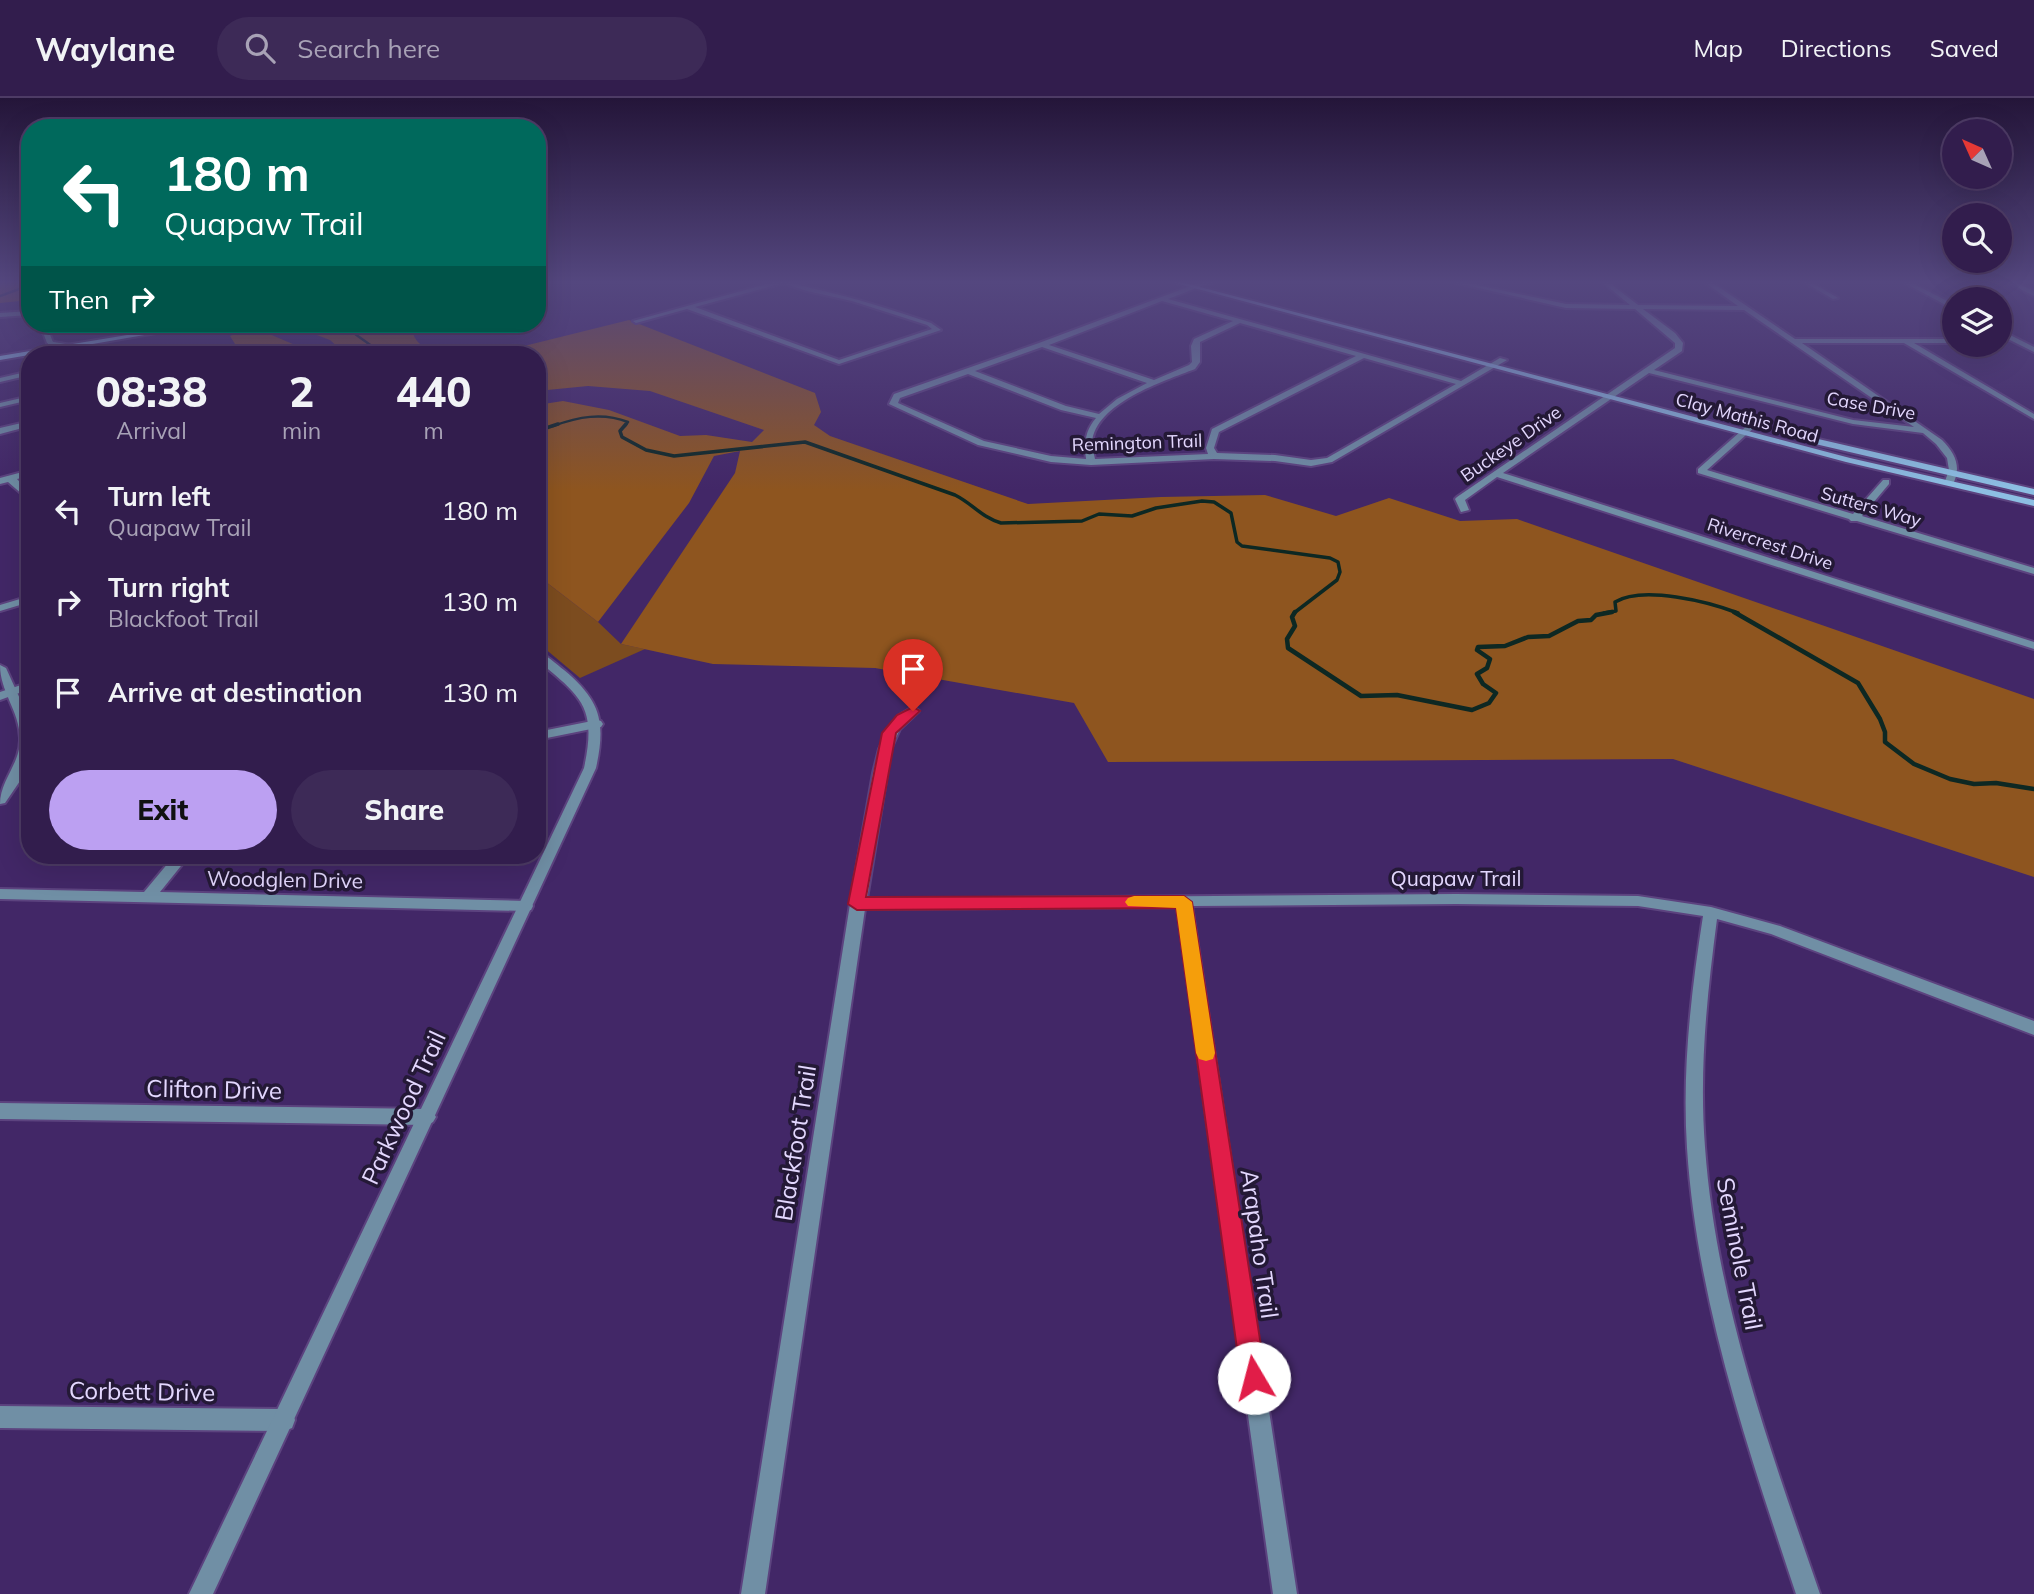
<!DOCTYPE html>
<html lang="en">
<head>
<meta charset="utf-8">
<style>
  :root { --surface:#321d4d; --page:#3d2a57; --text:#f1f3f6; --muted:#a8a2b6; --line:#4d3b65; --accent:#bca0f2 }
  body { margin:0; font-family:Mulish,sans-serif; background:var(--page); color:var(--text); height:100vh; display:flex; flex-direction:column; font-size:26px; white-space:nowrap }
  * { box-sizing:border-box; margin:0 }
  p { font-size:23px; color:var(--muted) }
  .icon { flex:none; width:38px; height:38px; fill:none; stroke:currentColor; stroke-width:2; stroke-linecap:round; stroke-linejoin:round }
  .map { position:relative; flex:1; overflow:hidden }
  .panel { position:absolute; left:21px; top:248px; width:525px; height:518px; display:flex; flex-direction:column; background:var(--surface); border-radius:28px; box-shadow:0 7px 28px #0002,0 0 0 2px var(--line) }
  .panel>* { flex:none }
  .hud { position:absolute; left:21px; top:21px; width:525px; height:214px; border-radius:28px; box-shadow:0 7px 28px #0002,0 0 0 2px var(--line); background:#00695c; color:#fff; overflow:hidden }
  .needle { width:46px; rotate:315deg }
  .controls { position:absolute; left:1942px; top:21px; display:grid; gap:14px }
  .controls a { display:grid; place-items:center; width:70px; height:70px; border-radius:50%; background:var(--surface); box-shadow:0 7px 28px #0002,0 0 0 2px var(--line); font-size:35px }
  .pin { position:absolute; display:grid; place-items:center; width:60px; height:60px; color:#fff; margin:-72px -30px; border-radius:50% 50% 50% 0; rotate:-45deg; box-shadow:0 0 7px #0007 }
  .pin .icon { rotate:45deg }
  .me { position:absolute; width:77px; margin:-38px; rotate:352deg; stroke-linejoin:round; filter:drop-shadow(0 0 5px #0008) }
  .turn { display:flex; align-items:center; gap:24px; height:147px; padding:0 28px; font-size:32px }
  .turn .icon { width:91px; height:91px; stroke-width:2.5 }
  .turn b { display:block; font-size:49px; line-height:60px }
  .then { display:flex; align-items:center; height:66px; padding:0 28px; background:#0003; gap:14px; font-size:26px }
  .eta { display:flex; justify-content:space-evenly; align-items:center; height:119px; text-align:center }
  .eta b { font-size:42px; font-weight:800; line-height:49px }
  .primary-button { display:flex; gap:14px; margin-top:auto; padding:14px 28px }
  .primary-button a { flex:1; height:80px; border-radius:42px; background:var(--accent); color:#111; font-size:28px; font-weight:800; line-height:80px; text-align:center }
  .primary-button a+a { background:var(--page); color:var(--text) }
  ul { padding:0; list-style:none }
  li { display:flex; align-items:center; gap:21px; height:91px; padding:0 28px }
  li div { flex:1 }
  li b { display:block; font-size:26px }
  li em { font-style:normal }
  header { display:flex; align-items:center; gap:42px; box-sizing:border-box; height:98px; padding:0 35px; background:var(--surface); border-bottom:2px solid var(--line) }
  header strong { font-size:33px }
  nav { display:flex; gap:38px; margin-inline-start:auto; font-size:24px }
  .search { width:490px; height:63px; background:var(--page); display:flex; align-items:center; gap:18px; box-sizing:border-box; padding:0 24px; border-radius:38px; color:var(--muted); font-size:26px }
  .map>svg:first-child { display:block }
  .green { fill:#7c4c1f }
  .forest { fill:#8e551f }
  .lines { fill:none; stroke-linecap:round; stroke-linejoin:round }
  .stream-far2 { stroke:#0d2823; stroke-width:2.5 }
  .stream-far1 { stroke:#0d2823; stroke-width:3.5 }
  .stream { stroke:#0d2823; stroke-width:4.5 }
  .minor-casing { stroke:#5c437f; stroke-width:4 }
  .tertiary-casing { stroke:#5c437f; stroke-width:4 }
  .secondary-casing { stroke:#5c437f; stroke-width:4 }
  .minor { fill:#708fa5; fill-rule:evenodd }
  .tertiary { fill:#708fa5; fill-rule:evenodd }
  .secondary { fill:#8dbfe3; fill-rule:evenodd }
  .route { fill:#e11d48; stroke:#92132f; stroke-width:2 }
  .slow { fill:#f59e0b }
  .labels { text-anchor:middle; stroke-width:7; stroke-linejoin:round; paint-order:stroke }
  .far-street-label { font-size:18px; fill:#e3d7fe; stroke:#241936 }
  .street-label { font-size:21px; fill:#e3d7fe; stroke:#241936 }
  .near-street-label { font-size:24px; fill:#e3d7fe; stroke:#241936 }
</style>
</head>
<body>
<header>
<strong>Waylane</strong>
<div class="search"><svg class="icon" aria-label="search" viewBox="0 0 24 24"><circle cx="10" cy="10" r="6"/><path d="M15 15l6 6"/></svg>Search here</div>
<nav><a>Map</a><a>Directions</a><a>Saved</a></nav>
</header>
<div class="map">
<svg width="2034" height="1496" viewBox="0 0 2034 1496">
  <rect width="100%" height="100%" fill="#422767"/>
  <!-- green -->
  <path class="green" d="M537 477 598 524 621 546 645 551 580 580 537 544Z"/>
  <!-- forest -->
  <path class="forest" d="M0 183H30V202L0 205Z
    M629 222 815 295 821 314 814 327 830 338 1028 406 1161 399 1265 397 1336 418 1389 400 1460 423 1517 421 2034 601V779L1673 661 1108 664 1074 605 875 570 713 566 621 546 735 375 740 353 714 358 689 405 598 524 537 477V307L563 303 609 312 680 338 706 337 752 344 764 332 650 293 588 288 537 293V257H488Z
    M296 226H411C413 248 427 251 446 257H347L330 242 291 227Z
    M253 229 295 247 305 257H242L230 238Z"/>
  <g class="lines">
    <!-- stream-far2 -->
    <path class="stream-far2" d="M0 198 30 187
      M341 226 376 251 396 257
      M553 328C578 319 602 314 628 324L625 328"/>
    <!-- stream-far1 -->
    <path class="stream-far1" d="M626 326 620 333 622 339 646 352 674 358 805 344 955 397C973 406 981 419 1001 425L1082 423 1099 416 1132 418 1156 410 1202 403 1214 404 1231 415 1237 444 1242 448 1330 460 1338 464 1340 474 1337 482 1294 515
      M537 333 558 326
      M1604 515 1616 513 1615 504C1643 487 1709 504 1738 515"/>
    <!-- stream -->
    <path class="stream" d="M1295 514 1292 519 1295 528 1287 541 1288 550 1361 598 1397 597 1472 612 1489 605 1496 595 1483 586 1477 576 1487 570 1490 561 1477 552 1478 549 1505 548 1528 539 1549 538 1578 523 1591 522 1596 517 1612 514
      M1734 514 1858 585 1880 621 1885 634V644L1914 666 1950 681 1974 686 1996 685 2034 691"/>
    <defs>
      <path id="minor" d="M778 183C791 183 802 188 815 191 855 200 893 212 931 225L941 232 839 266 687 211 636 225 633 223ZM783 185 807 193 852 203 927 227 932 231 839 262 695 209Z
        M1204 183H1221L1207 186 1168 201 1461 283 1500 260 1507 262 1332 364 1311 368 1275 363 1214 361 1091 367 1051 364 978 347 889 306 894 296 1039 245ZM1162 203 1233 223 1194 241 1191 248 1192 264 1189 267 1154 282 1049 247ZM1240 225 1356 258 1212 331 1206 350 1208 356 1095 361C1094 356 1092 350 1092 345 1095 305 1164 283 1195 271L1200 264V244ZM1042 249 1147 285 1117 301 1099 316 1066 308 975 273ZM1364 260 1456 286 1327 360 1311 362 1275 357 1217 355 1214 350 1219 334ZM968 276 1061 312 1096 320C1085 333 1084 345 1086 361L1051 358 984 343 898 305 900 300Z
        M1448 183H1458L1566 206 1630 207 1601 183H1607L1638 207 1738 208 1703 183H1710L1795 241H1955V245H1914L2034 316V321L1904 245H1802L1942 342C1956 356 1962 370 1952 388L1944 386 1949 372 1947 360 1936 346 1923 335 1853 326 1649 275 1503 375 2034 544V551L1497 379 1465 402 1469 412 1461 414 1455 401 1457 399 1675 250V245L1635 211 1566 210ZM1643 211 1744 212 1914 329 1853 322 1654 272 1682 253 1683 245 1675 235Z
        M1802 183H1809L1838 200 1833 201Z
        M1901 183H1908L1955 207V212Z
        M2005 183H2012L2034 193V198Z
        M30 213V217L0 219V215Z
        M40 226H46L54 247 47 245Z
        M2000 232 2034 249V254L2000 237Z
        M30 273V277L0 284V280Z
        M30 323V328L0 336V330Z
        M1749 326 1756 328 1707 372 1853 416 1883 382H1889V386L1862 418 2034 470V476L1857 423H1851L1849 421 1698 375V371Z
        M30 372V378L17 381 30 395V403L8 384 0 386V380Z
        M30 498V504L0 513V507Z
        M0 567 6 570 30 623V661L20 683 5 705 0 706C0 682 21 665 20 640 19 612 0 594 0 567Z
        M913 609 919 613 900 631 891 651 867 801 1456 796 1638 798 1711 809 1780 828 2034 923V937L1771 836 1717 821C1707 897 1699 972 1705 1049 1716 1203 1770 1351 1820 1496H1796C1748 1351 1697 1204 1687 1050 1682 972 1691 895 1703 818L1638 808 1456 806 1192 808 1297 1496H1273L1177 809 865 811 765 1496H741L850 806 873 675 879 651 889 630 898 618Z
        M597 622 601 623 603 626 601 629 537 642V634Z
        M174 758H189L160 794 526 803 531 804 533 808 531 812 526 813 0 801V791L144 794Z
        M0 1005 427 1011 433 1014 436 1019 433 1024 427 1027 0 1021Z
        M0 1308 284 1311 292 1314 295 1322 292 1330 284 1333 0 1330Z"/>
      <path id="tertiary" d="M48 243 71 247 79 257H71L65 251 48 247Z
        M30 298V302L0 309V305Z
        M537 553C547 557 556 566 564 572 601 603 606 624 596 670L213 1496H189L584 670C597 609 582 599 537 562Z
        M30 584V591L0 602V594Z"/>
      <path id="secondary" d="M1168 183H1177L1850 360 2034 402V408L1846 364Z
        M194 226H208L0 262V258Z
        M1814 340 2034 391V397L1811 345 1810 343Z"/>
    </defs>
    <!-- minor casing -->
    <use href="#minor" class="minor-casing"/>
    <!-- tertiary casing -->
    <use href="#tertiary" class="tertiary-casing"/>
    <!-- secondary casing -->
    <use href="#secondary" class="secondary-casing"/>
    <!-- minor -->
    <use href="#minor" class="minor"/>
    <!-- tertiary -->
    <use href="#tertiary" class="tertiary"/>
    <!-- secondary -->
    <use href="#secondary" class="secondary"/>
  </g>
  <!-- sky -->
  <linearGradient id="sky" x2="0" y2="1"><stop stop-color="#241539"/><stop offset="0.47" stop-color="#54477f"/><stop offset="1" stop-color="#54477f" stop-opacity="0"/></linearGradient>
  <rect width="2034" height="392" fill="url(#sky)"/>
  <!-- route -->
  <path class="route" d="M913 609 920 613 896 635 866 799 1184 798 1192 804 1266 1280 1262 1288 1254 1292 1245 1288 1241 1280 1176 810 857 812 848 806 882 635 897 617Z"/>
  <!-- slow -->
  <path class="slow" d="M1134 798H1184L1192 804 1215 955 1213 961 1206 963 1199 961 1196 955 1176 810 1128 808 1125 804 1128 800Z"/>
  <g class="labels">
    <!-- far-street labels -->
    <g class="far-street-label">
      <text transform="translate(1871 308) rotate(10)" y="6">Case Drive</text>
      <text transform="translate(1747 320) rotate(15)" y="6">Clay Mathis Road</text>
      <text transform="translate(1137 345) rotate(-2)" y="6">Remington Trail</text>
      <text transform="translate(1511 346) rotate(-35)" y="6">Buckeye Drive</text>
      <text transform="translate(1871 409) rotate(16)" y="6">Sutters Way</text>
      <text transform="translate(1770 446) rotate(18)" y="6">Rivercrest Drive</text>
    </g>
    <!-- street labels -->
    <g class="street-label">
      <text x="1456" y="788">Quapaw Trail</text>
      <text transform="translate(285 782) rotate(1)" y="7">Woodglen Drive</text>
    </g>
    <!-- near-street labels -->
    <g class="near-street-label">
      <text transform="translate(214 992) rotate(1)" y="8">Clifton Drive</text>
      <text transform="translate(404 1010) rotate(-65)" y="8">Parkwood Trail</text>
      <text transform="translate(796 1045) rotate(-81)" y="8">Blackfoot Trail</text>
      <text transform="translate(1259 1146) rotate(82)" y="8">Arapaho Trail</text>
      <text transform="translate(1739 1156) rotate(79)" y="8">Seminole Trail</text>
      <text transform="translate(142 1294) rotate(1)" y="8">Corbett Drive</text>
    </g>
  </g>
</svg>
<div class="controls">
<a><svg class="needle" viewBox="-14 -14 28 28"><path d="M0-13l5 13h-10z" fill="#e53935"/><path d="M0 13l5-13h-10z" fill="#a8a2b6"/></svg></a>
<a><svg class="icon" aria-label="search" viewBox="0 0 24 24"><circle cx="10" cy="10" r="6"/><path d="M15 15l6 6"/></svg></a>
<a><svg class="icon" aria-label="layers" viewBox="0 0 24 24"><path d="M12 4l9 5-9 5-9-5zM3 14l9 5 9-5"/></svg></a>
</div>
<div class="pin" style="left:913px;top:613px;background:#d93025"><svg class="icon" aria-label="arrive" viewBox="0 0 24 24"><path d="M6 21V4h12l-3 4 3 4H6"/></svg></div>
<svg class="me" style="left:1254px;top:1280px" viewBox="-20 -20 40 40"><circle r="19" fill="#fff"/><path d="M0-13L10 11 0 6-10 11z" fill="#e11d48"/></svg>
<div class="hud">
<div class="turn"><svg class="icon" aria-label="left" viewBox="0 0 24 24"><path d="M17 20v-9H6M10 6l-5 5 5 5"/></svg><div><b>180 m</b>Quapaw Trail</div></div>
<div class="then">Then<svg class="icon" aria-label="right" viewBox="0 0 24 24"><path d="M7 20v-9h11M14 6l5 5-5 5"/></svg></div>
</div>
<section class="panel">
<div class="eta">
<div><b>08:38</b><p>Arrival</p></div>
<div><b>2</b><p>min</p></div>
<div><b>440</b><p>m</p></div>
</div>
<ul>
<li><svg class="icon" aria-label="left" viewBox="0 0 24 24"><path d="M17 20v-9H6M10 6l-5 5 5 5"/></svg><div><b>Turn left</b><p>Quapaw Trail</p></div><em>180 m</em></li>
<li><svg class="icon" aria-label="right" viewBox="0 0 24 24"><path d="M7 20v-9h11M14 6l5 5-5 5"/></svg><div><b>Turn right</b><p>Blackfoot Trail</p></div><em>130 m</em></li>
<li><svg class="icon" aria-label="arrive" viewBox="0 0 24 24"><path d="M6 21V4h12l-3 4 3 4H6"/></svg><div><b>Arrive at destination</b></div><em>130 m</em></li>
</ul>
<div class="primary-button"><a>Exit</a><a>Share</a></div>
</section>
</div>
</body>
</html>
